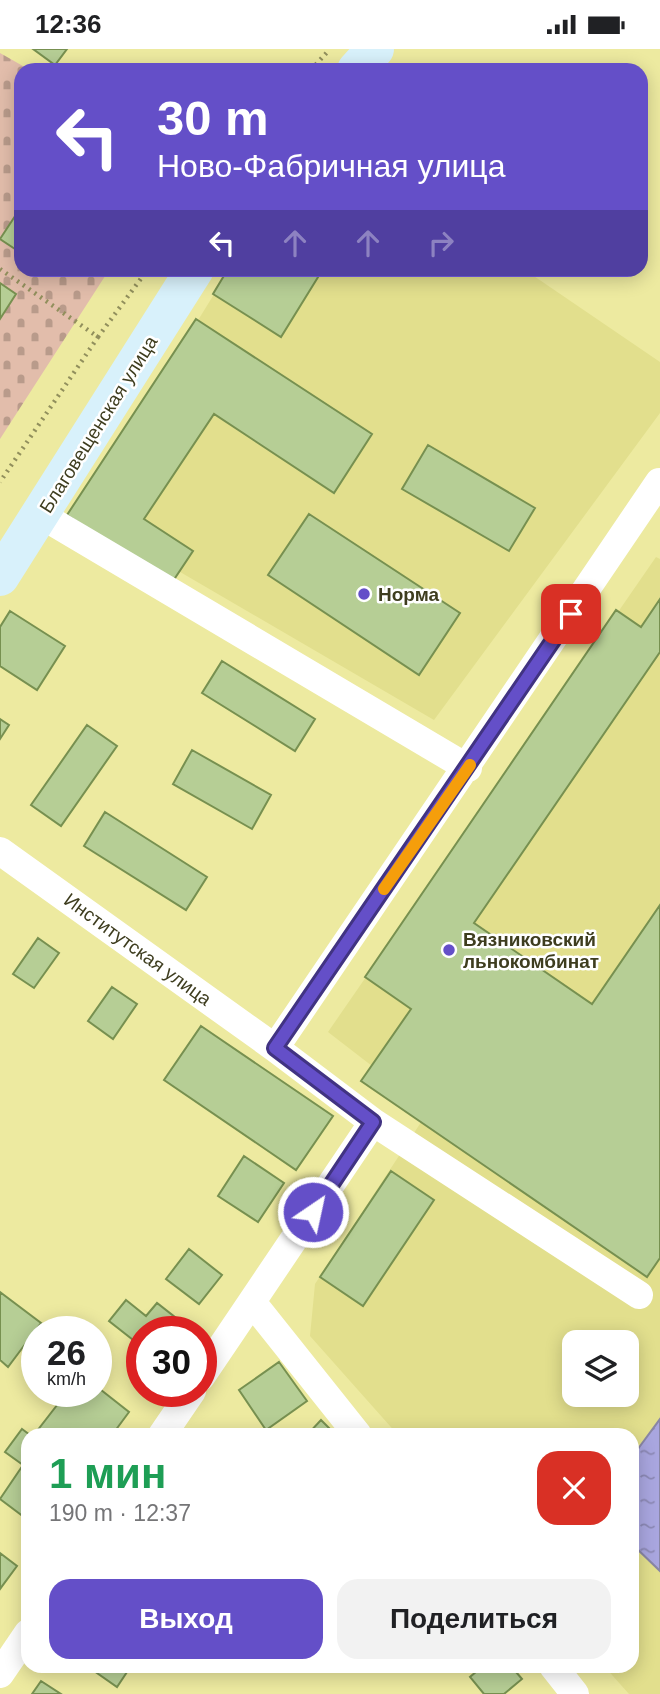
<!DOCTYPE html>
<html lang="ru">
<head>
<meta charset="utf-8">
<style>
  :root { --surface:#fff; --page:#f2f2f2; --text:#202124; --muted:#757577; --accent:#644fc8 }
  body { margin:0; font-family:Arial,sans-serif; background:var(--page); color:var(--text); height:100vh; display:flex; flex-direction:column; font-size:26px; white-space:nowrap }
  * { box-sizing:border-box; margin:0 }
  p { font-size:23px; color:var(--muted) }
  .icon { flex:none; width:38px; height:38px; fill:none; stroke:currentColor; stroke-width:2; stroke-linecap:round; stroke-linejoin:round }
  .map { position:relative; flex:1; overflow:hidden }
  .side { position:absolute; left:21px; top:1379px; width:618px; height:245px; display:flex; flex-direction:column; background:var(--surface); border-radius:21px; box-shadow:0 4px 18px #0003 }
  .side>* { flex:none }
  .banner { position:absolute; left:14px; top:14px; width:634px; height:214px; border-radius:21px; box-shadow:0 4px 18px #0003; background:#644fc8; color:#fff; overflow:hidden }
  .fabs { position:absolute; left:562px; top:1281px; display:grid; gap:14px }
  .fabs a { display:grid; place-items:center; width:77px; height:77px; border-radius:14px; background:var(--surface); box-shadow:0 4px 18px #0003; font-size:35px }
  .speed { position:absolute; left:21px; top:1267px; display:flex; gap:14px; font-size:35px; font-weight:700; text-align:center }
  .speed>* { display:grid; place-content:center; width:91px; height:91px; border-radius:50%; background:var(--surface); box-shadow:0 4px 18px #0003; line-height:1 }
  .speed small { font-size:18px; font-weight:400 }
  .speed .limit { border:10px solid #d22; background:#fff; color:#111 }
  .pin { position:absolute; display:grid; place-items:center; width:60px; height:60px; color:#fff; margin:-30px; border-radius:14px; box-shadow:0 4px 10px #0006 }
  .me { position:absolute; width:77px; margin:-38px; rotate:34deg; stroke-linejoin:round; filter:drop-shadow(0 0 5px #0008) }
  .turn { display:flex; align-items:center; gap:24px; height:147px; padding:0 28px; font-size:32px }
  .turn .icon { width:91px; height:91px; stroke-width:2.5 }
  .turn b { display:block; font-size:49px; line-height:60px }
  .lanes { display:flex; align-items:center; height:66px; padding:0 28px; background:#0003; justify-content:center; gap:35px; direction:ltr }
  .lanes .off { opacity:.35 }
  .round { display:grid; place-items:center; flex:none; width:74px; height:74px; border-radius:21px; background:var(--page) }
  .summary { display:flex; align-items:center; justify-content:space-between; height:119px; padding:0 28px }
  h1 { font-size:42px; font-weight:800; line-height:52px; color:#1e9e55 }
  .cta { display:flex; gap:14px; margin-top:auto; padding:14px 28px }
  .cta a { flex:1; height:80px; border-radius:21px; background:var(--accent); color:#fff; font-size:28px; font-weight:800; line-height:80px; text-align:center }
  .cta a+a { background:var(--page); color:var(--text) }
  .status { display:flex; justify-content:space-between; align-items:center; height:49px; padding:0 35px; background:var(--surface); direction:ltr }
  .status svg { height:19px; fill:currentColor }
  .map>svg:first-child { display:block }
  .built { fill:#e2df8d; fill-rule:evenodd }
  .cemetery { fill:url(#cemetery-stones) }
  .water { fill:url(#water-ripples); stroke:#8986a5; stroke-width:2 }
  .building { fill:#b6ce95; stroke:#779050; stroke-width:2 }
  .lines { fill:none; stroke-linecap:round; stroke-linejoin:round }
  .path { stroke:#918f5c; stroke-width:4.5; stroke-dasharray:2 5; stroke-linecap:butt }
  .street { stroke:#fff; stroke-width:28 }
  .secondary { stroke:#d8f1fb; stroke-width:38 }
  .route-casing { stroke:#413382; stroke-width:18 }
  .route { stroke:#644fc8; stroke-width:12 }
  .slow { stroke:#f59e0b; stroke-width:12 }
  .poi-dot { fill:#644fc8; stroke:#fff; stroke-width:2.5 }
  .labels { text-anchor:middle; stroke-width:5; stroke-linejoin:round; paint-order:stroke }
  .street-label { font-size:19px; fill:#3e3d1f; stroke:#fff }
  .poi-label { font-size:19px; font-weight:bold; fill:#3e3d1f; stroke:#fff; text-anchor:start }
</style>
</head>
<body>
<div class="status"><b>12:36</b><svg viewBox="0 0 49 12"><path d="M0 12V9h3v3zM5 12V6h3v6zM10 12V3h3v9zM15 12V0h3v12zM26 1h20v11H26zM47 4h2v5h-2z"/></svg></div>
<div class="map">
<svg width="660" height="1645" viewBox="0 0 660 1645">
  <defs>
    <pattern id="cemetery-stones" width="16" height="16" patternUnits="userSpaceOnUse" patternTransform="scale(1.75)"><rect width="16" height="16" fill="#e2bdab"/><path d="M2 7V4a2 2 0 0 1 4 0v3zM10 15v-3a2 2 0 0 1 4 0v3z" fill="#b99b8b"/></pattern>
    <pattern id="water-ripples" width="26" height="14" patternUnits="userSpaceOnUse" patternTransform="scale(1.75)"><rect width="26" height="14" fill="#a9a6df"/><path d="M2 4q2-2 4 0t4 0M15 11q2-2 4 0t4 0" fill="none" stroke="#8b88b4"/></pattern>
  </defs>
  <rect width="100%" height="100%" fill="#edeaa0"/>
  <!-- built -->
  <path class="built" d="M229 221H525L660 313V364L434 671 79 464Z
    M656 508 660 510V1645H629L604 1617H632V1386H398L310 1287 315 1235 429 1061 328 983ZM574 1293H626V1346H574Z"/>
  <!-- cemetery -->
  <path class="cemetery" d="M0 4 30 21H21V220L109 221 0 390Z"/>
  <!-- water -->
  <path class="water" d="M660 1370V1522L632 1495V1408Z"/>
  <!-- building -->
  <path class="building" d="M33 0H67L55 16Z
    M21 158V204L0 190Z
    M228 220H323L281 288 213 245Z
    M0 234 16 245 0 270Z
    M196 270 372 385 334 444 214 365 144 470 193 502 171 535 67 466Z
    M428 396 535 459 509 502 402 440Z
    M309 465 460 564 419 626 268 526Z
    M660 550V603L474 874 592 955 660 856V1209L647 1228 361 1032 411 960 365 928 616 561 641 578Z
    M10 562 65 597 37 641 0 617V578Z
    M222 612 315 670 295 702 202 644Z
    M0 670 9 676 0 690Z
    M87 676 117 697 61 777 31 756Z
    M192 701 271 746 252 780 173 735Z
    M105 763 207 828 186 861 84 797Z
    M38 889 59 904 34 939 13 925Z
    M112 938 137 955 113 990 88 972Z
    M201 977 333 1067 296 1121 164 1031Z
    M244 1107 284 1134 258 1173 218 1147Z
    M391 1122 434 1151 363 1257 320 1228Z
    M189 1200 222 1226 199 1255 166 1230Z
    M0 1243 41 1274 8 1318 0 1311Z
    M126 1251 146 1267 157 1254 185 1276 179 1283H142V1298L109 1272Z
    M279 1313 307 1352 266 1381 239 1341Z
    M96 1337 129 1363 112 1386H43L37 1382 68 1342H96Z
    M321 1371 336 1386H307Z
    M22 1380 30 1386 28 1471 0 1450 23 1416 5 1403Z
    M0 1504 17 1517 0 1540Z
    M87 1617H131L117 1638Z
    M483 1617H511L522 1630 504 1645H484L470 1628Z
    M41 1632 61 1645H32Z"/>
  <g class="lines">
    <!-- path -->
    <path class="path" d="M311 21 329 1
      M0 220 98 288 0 433
      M98 288 148 220"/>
    <!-- street -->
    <path class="street" d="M41 466 468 719
      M0 802 275 999 373 1073 201 1328
      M275 999 659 433
      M373 1073 639 1246
      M252 1253 358 1386
      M162 1386 192 1342
      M553 1617 575 1645
      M0 1625 28 1584"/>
    <!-- secondary -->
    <path class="secondary" d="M356 21 375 0
      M0 528 195 220"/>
  </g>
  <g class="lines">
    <defs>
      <path id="route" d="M313 1163 373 1073 275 999 571 565"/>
    </defs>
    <!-- route casing -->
    <use href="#route" class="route-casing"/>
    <!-- route -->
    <use href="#route" class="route"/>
    <!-- slow -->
    <path class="slow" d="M384 840 470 716"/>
  </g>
  <!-- markers -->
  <g class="poi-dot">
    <circle cx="364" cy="545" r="7"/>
    <circle cx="449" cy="901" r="7"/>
  </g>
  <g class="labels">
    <!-- street labels -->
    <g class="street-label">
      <text transform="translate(98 375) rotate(-58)" y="7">Благовещенская улица</text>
      <text transform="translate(138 900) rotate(36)" y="7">Институтская улица</text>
    </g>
    <!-- poi labels -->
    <g class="poi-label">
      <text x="378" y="552">Норма</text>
      <text x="463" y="897">Вязниковский<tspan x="463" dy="22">льнокомбинат</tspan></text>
    </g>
  </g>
</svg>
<div class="fabs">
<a><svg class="icon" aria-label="layers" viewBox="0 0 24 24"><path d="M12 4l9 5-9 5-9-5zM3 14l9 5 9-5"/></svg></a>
</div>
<div class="speed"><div>26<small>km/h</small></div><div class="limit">30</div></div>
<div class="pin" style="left:571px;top:565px;background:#d93025"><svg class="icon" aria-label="arrive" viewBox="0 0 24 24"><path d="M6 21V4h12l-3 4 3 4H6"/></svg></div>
<svg class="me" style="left:313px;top:1163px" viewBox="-20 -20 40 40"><circle r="17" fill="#644fc8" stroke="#fff" stroke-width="3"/><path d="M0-11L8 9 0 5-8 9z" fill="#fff"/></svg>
<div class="banner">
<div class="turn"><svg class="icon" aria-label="left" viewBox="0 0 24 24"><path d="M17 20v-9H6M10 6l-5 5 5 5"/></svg><div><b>30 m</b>Ново-Фабричная улица</div></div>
<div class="lanes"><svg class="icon" aria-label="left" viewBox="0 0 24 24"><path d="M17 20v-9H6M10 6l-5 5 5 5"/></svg><svg class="icon off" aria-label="ahead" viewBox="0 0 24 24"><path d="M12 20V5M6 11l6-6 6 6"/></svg><svg class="icon off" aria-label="ahead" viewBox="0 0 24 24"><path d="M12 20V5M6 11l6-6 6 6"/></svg><svg class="icon off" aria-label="right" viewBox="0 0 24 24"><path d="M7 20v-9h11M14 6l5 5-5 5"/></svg></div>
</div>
<section class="side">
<div class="summary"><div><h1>1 мин</h1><p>190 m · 12:37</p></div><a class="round" style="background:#d93025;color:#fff"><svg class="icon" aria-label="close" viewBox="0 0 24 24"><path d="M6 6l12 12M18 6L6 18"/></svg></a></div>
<div class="cta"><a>Выход</a><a>Поделиться</a></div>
</section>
</div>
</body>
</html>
